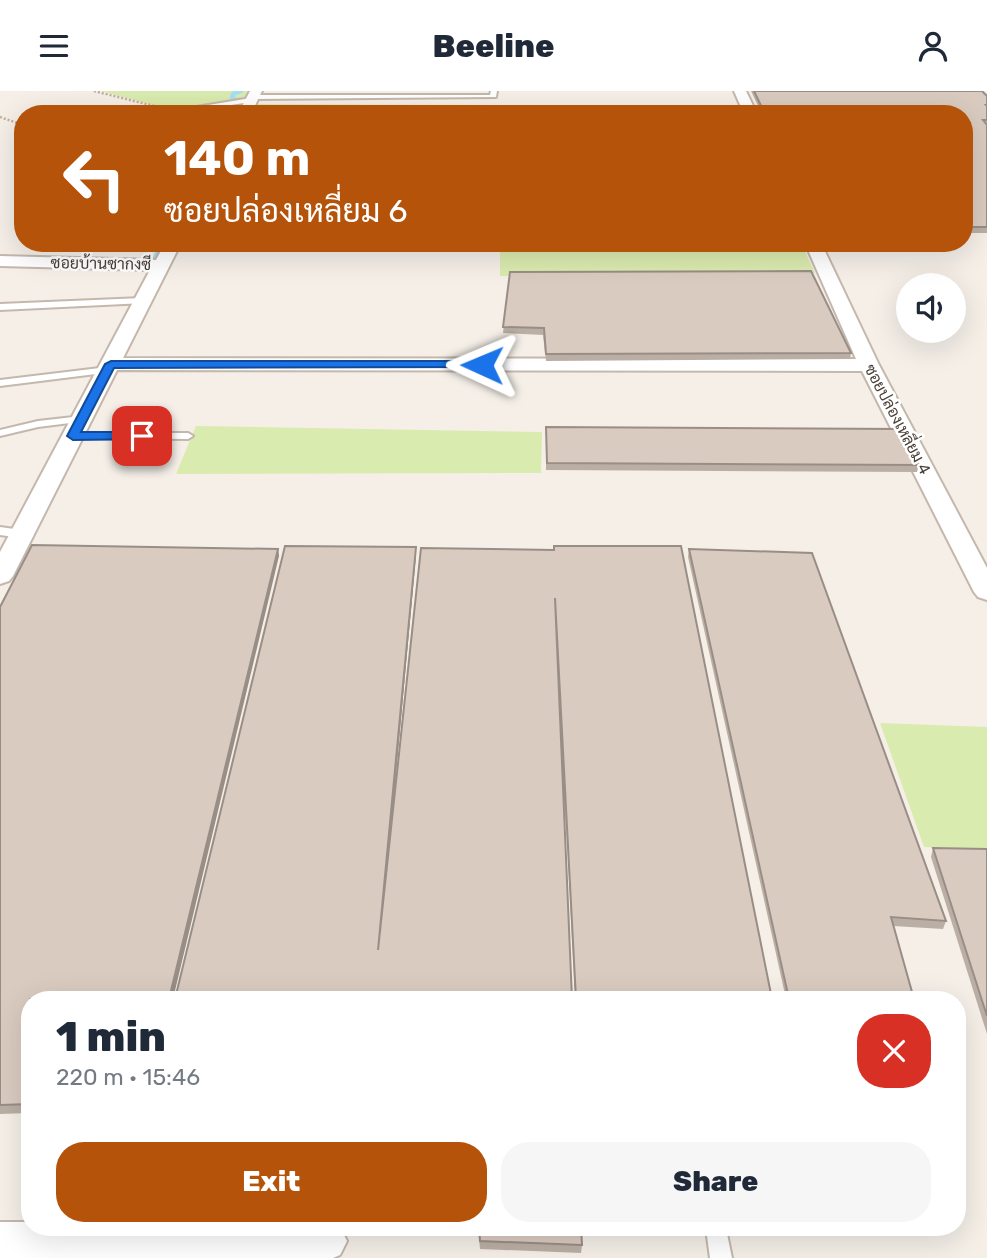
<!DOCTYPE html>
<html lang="en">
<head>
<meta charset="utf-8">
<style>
  :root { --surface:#fff; --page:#f6f6f7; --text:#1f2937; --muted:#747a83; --accent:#b45309 }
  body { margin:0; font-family:Rubik,Sarabun,sans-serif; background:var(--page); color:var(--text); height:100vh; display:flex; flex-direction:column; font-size:26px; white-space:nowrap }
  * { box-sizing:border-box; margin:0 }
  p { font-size:23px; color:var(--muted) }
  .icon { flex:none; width:38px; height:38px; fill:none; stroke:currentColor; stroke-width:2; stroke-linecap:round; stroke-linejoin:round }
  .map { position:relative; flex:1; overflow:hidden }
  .sheet { position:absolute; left:21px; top:900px; width:945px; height:245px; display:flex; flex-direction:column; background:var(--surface); border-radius:28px; box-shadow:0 7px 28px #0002 }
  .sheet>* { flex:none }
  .hud { position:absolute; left:14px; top:14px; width:959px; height:147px; border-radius:28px; box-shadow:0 7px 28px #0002; background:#b45309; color:#fff; overflow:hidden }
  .buttons { position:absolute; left:896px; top:182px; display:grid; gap:14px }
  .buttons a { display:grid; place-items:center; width:70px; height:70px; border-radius:50%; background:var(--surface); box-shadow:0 7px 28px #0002; font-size:35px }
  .pin { position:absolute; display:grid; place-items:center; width:60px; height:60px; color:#fff; margin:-30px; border-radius:14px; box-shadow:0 4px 10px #0006 }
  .me { position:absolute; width:77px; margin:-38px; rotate:271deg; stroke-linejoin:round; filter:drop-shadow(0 0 5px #0008) }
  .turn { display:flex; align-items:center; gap:24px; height:147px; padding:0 35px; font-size:32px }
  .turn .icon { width:91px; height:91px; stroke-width:2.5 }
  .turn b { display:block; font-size:49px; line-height:60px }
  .round { display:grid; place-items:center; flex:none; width:74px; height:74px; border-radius:28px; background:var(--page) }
  .headline { display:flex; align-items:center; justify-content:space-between; height:119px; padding:0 35px }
  h1 { font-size:42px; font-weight:800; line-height:52px }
  .primary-button { display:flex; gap:14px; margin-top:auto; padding:14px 35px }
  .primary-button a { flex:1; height:80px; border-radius:28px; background:var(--accent); color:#fff; font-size:28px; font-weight:800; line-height:80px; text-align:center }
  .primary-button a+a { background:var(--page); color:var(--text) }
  header { display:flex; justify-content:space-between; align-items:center; height:91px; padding:0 35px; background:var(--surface); font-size:32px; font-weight:800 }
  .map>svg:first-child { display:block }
  .green { fill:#daebaf }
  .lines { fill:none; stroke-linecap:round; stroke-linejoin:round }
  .stream-far1 { stroke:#a2e0f4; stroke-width:4.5 }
  .stream { stroke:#a2e0f4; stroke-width:5 }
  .lane-casing { stroke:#c4b8ad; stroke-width:4 }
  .street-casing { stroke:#c4b8ad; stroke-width:4 }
  .path { stroke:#c4ae9a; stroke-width:2.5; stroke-dasharray:2 2; stroke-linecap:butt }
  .lane { fill:#fff; fill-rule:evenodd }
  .street { fill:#fff; fill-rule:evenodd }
  .wall { fill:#bbafa5 }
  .shaded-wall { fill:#998e86 }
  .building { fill:#dacbc0; stroke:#998e86; stroke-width:2 }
  .route { fill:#1a73e8; stroke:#114b97; stroke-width:2 }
  .labels { text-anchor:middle; stroke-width:5; stroke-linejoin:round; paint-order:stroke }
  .far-street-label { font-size:16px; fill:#493e36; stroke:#fff }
</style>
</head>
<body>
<header><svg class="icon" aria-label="menu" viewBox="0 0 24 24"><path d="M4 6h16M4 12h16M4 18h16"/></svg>Beeline<svg class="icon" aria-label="person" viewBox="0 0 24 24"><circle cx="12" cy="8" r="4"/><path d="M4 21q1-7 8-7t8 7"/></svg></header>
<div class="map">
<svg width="987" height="1167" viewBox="0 0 987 1167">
  <rect width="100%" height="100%" fill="#f5efe8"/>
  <!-- green -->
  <path class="green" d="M101 0H252L248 9 240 14 215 17 206 14 171 19Z
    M257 13 499 14V23H252Z
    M500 152H801L815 182 500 185Z
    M196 335 542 341 541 382 176 383Z
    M880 632 987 636V758L924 756Z"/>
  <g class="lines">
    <!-- stream-far1 -->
    <path class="stream-far1" d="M241 0 233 3 232 7 242 12"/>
    <!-- stream -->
    <path class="stream" d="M153 170 164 152"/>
    <defs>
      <path id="lane" d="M491 0H497L496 6 253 8 251 11 170 23 166 21 251 7 253 4H490Z
        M142 207 147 210 145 212 0 219V213Z
        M108 276 113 279 112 281 0 295V289Z
        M82 325 87 328 86 330 38 336 0 345V339L38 330Z
        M73 342H188L193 345 188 348 69 347V343Z
        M0 436 22 439 28 443 22 447 0 444Z
        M720 1136 726 1138 732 1167H710L707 1145 710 1138Z"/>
      <path id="street" d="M250 0H262L251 23H238Z
        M734 0H746L757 23H744Z
        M165 152H181L123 267 856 268 805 152H821L879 274 987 477V509L978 506 974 501 862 280 117 279 13 485 9 490 0 493V461L150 179 0 175V165L156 169Z
        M0 1131H30V1136H340L347 1150 340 1164 333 1167H0Z"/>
    </defs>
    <!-- lane casing -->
    <use href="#lane" class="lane-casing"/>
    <!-- street casing -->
    <use href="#street" class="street-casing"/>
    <!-- path -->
    <path class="path" d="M94 0 158 16
      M0 26 23 34"/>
    <!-- lane -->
    <use href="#lane" class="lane"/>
    <!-- street -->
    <use href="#street" class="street"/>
  </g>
  <!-- wall -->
  <path class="wall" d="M751 0H982L987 5V142H964V23H762Z
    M510 181 851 262 850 268 546 270 543 244 503 242Z
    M546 336 919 374 917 381 546 379Z
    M285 455 416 456V464L390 747 421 457 554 459V455H681L772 908H575L558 572 572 908H175Z
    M278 458 279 465 30 908V1022L0 1023V516Z
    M689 458 946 830 943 838 893 835 914 908H786L688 466Z
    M933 757 987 758V943L931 766Z
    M478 1136 582 1154 581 1162 480 1158Z
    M587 1136H695L694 1143 587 1138Z"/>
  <!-- shaded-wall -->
  <path class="shaded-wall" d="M416 456V464L379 868 378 859Z
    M278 458 279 465 173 908H169Z"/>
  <!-- building -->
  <path class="building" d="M754 0H982L987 5V14H986L987 15V29H983L987 34V136H964V23H765Z
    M811 180 851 262 546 263 544 237 503 236 510 181Z
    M546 336 902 338 919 374 547 372Z
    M32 454 278 458 169 908H30V1013L0 1014V516Z
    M285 455 416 456 378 859 421 457 554 459V455H681L772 908H576L555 507 572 908H175Z
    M689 458 812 462 946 830 891 826 914 908H789Z
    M933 757 987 758V925Z
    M957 1061 961 1073H957Z
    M479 1136H581L582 1154 480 1150Z"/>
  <!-- route -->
  <path class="route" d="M482 270 486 271V276L114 277 81 341H142L146 342V348L73 349 67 345 105 273 111 270Z"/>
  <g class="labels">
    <!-- far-street labels -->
    <g class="far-street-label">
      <text transform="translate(101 172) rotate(1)" y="6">ซอยบ้านซากงซี</text>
      <text transform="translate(898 328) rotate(62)" y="6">ซอยปล่องเหลี่ยม 4</text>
    </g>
  </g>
</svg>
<div class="buttons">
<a><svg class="icon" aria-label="sound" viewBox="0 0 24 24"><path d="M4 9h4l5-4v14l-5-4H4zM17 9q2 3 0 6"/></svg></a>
</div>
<div class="pin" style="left:142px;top:345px;background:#d93025"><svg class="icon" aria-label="arrive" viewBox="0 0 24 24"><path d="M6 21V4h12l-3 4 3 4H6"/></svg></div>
<svg class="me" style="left:482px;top:274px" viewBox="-20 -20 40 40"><path d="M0-17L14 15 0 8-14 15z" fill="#1a73e8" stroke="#fff" stroke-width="4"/></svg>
<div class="hud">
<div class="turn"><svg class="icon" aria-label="left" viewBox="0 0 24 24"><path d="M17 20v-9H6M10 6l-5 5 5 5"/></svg><div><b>140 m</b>ซอยปล่องเหลี่ยม 6</div></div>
</div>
<section class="sheet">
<div class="headline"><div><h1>1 min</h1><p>220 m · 15:46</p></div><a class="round" style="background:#d93025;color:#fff"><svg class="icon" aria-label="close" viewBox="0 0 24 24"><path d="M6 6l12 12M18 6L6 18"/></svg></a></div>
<div class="primary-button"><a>Exit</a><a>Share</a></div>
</section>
</div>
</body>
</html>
